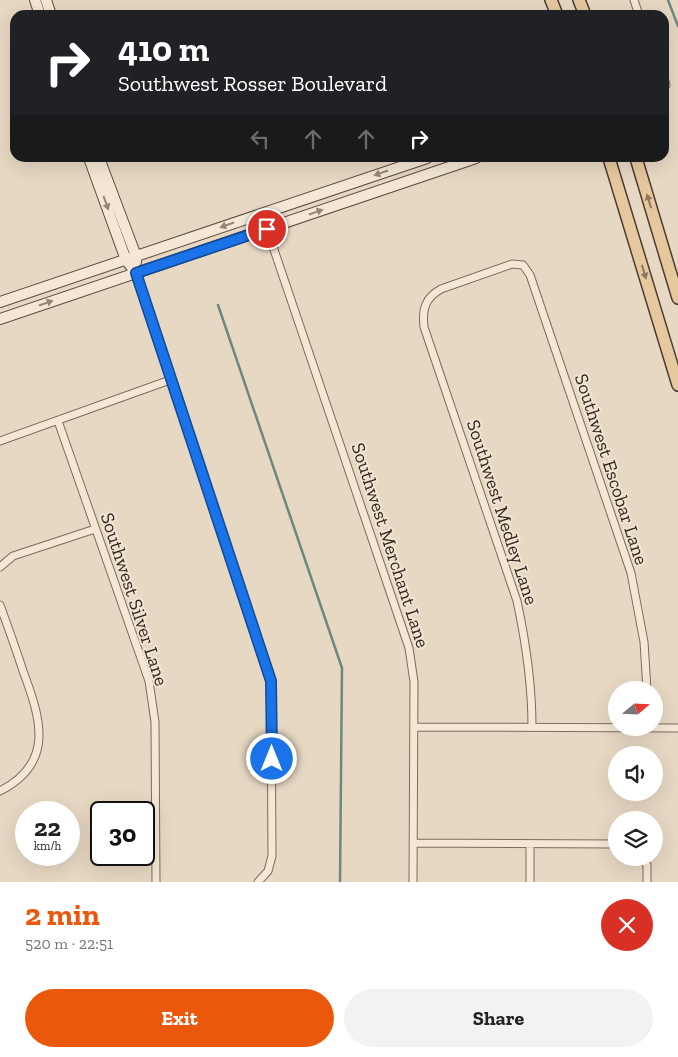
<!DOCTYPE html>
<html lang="en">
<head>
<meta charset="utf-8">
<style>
  :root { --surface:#fff; --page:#f2f2f2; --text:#222; --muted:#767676; --accent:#ea580c }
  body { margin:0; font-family:"Zilla Slab",serif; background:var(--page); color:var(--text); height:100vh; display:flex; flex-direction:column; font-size:19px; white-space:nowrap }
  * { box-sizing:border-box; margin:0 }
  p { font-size:16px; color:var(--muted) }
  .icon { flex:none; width:28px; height:28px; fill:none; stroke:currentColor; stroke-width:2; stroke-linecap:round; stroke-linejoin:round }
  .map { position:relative; height:882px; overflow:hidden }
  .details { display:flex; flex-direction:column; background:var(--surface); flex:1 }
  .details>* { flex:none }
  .top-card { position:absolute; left:10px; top:10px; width:659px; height:152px; border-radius:15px; box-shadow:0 5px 20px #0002; background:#202124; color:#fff; overflow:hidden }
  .needle { width:32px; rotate:71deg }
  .tools { position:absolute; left:608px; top:681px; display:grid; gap:10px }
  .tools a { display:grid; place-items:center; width:55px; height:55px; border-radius:50%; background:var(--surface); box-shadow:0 5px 20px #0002; font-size:25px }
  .speed { position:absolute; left:15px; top:801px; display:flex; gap:10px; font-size:25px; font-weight:700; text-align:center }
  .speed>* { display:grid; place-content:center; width:65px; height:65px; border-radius:50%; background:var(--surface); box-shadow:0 5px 20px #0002; line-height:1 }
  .speed small { font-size:12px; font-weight:400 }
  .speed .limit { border:2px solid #111; border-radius:8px; background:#fff; color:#111 }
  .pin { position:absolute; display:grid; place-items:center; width:42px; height:42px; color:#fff; margin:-21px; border:2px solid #fff; border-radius:50%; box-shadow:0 1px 5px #0007 }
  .me { position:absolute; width:55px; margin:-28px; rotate:0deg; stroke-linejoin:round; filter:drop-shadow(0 0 4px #0008) }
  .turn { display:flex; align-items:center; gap:18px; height:105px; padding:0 25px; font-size:22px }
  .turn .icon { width:65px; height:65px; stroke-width:2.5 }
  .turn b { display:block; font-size:35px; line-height:42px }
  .lanes { display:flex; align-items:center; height:48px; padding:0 25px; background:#0003; justify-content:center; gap:25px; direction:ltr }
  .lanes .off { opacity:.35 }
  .round { display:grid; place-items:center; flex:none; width:52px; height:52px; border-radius:26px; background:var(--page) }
  .head { display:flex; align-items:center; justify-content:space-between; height:85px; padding:0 25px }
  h1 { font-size:30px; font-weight:700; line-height:38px; color:var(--accent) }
  .action { display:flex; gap:10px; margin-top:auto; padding:10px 25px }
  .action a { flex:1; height:58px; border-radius:30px; background:var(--accent); color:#fff; font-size:20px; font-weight:700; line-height:58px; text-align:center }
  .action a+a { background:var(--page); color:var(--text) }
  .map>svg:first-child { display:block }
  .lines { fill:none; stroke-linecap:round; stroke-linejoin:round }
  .stream { stroke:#6d887e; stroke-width:2.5 }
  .street-casing { stroke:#7f6b5c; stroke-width:9 }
  .secondary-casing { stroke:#614c40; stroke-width:12 }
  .primary-casing { stroke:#4e3a30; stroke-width:14 }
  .street { stroke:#f4e7d5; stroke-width:7 }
  .secondary { stroke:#f4e7d5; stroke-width:10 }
  .primary { stroke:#e6c89f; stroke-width:11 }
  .oneway { fill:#92867a }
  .oneway2 { fill:#8c765e }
  .route-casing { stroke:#114b97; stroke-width:12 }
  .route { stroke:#1a73e8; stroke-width:9 }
  .labels { text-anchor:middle; stroke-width:4; stroke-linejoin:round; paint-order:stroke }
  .street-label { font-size:19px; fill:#31251e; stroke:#f0e4d2 }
</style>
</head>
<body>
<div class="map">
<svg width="678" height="882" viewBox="0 0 678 882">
  <rect width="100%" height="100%" fill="#e7d8c3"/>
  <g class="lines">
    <!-- stream -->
    <path class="stream" d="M668 0 678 26
      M218 305 342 668 340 882"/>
    <defs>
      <path id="street" d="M634 0 639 15
        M664 78 666 85
        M267 229 409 648 414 682 413 882
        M136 273 271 681 272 856 268 871 258 882
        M58 421 149 681 155 722 156 882
        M0 441 170 380
        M0 567 13 556 95 529
        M0 605C8 627 16 649 23 671 41 719 55 763 0 791
        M414 727 678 728
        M532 727C532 684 526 643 517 601L424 327C422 309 425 298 441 289L512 264 523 265 530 275 631 573 644 642 647 690
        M413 843 616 844
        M641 858 647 865V882
        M530 882V844"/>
      <path id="secondary" d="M35 0 40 15
        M46 0 51 15
        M89 158 126 260 136 273
        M99 158 136 256V262
        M0 302 427 158
        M0 319 476 158"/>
      <path id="primary" d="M551 0 557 15
        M579 0 585 15
        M609 158 678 385
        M636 158 678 298"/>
    </defs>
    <!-- street casing -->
    <use href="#street" class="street-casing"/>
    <!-- secondary casing -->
    <use href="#secondary" class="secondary-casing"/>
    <!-- primary casing -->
    <use href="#primary" class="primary-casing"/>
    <!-- street -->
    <use href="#street" class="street"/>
    <!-- secondary -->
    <use href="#secondary" class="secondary"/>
    <!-- primary -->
    <use href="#primary" class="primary"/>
  </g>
  <!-- one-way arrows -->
  <defs><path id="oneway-solid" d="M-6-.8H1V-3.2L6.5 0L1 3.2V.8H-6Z" transform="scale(1.25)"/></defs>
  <g class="oneway">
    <use href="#oneway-solid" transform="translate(381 173) rotate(161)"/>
    <use href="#oneway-solid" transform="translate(106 203) rotate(70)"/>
    <use href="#oneway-solid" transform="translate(316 212) rotate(-19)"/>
    <use href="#oneway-solid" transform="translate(227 225) rotate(161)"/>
    <use href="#oneway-solid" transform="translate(46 303) rotate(-19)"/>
  </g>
  <g class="oneway2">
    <use href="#oneway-solid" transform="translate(649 201) rotate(-107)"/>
    <use href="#oneway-solid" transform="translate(644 272) rotate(73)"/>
  </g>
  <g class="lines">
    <defs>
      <path id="route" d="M267 229 136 273 271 681 272 759"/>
    </defs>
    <!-- route casing -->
    <use href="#route" class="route-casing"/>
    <!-- route -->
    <use href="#route" class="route"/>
  </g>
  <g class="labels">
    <!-- street labels -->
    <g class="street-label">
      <text transform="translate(612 469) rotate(72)" y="7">Southwest Escobar Lane</text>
      <text transform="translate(503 512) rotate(72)" y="7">Southwest Medley Lane</text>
      <text transform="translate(391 545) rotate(72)" y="7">Southwest Merchant Lane</text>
      <text transform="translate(135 599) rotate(72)" y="7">Southwest Silver Lane</text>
    </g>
  </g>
</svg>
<div class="tools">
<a><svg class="needle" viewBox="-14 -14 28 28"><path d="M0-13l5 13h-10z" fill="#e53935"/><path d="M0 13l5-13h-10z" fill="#767676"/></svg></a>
<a><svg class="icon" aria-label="sound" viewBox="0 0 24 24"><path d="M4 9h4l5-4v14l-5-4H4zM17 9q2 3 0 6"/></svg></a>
<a><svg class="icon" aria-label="layers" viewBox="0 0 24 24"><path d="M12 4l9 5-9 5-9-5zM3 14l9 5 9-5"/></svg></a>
</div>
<div class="speed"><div>22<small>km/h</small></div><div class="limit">30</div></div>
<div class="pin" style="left:267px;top:229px;background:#d93025"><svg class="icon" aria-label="arrive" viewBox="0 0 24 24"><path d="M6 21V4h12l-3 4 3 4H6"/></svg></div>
<svg class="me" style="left:272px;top:759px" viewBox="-20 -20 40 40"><circle r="17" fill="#1a73e8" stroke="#fff" stroke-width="3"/><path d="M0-11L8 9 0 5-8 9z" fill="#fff"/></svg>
<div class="top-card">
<div class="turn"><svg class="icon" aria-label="right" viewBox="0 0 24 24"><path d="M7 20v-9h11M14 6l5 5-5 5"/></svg><div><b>410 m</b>Southwest Rosser Boulevard</div></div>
<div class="lanes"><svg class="icon off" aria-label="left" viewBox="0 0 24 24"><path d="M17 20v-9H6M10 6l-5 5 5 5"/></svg><svg class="icon off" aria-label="ahead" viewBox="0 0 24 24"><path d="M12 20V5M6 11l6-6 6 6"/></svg><svg class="icon off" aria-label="ahead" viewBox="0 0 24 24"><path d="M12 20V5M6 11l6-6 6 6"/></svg><svg class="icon" aria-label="right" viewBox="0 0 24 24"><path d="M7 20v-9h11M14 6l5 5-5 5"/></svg></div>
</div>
</div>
<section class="details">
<div class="head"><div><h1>2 min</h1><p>520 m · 22:51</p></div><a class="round" style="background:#d93025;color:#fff"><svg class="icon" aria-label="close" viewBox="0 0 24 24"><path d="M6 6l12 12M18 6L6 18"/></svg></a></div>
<div class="action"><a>Exit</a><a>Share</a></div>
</section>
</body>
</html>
